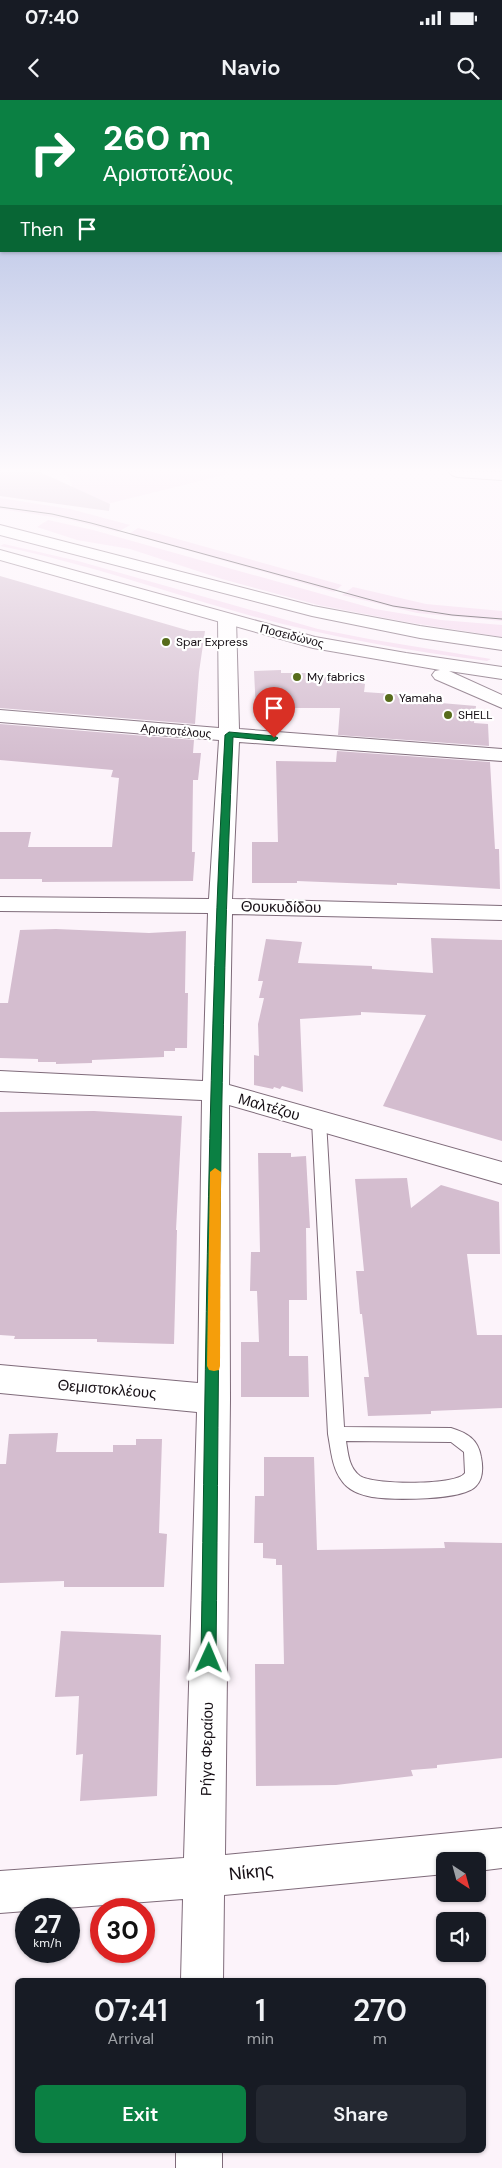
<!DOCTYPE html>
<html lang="en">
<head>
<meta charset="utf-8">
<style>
  :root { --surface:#171b24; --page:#242831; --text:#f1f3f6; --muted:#9ea1a6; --accent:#0b8043 }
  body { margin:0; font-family:"DM Sans",sans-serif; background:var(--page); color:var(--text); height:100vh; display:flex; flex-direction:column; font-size:19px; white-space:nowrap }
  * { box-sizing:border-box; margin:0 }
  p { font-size:16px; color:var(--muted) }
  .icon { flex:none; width:28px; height:28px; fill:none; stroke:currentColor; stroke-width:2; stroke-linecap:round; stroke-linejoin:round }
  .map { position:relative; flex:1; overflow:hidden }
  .side { position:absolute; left:15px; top:1878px; width:471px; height:175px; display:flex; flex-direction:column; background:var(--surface); border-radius:8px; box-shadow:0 1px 4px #0004 }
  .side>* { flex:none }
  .banner { position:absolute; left:0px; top:0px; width:502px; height:152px; box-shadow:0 1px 4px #0004; background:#0b8043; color:#fff; overflow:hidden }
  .needle { width:32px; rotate:144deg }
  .buttons { position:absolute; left:436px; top:1752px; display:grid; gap:10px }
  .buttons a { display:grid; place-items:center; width:50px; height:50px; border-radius:8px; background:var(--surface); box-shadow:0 1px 4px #0004; font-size:25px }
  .speed { position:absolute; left:15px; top:1798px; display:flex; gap:10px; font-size:25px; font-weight:700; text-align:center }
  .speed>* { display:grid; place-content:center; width:65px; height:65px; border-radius:50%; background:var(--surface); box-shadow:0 1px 4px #0004; line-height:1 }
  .speed small { font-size:12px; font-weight:400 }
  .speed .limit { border:8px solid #d22; background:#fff; color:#111 }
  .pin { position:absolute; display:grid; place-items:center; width:42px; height:42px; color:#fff; margin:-51px -21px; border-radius:50% 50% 50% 0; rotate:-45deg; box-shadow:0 0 5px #0007 }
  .pin .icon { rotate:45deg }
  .me { position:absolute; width:55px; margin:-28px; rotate:1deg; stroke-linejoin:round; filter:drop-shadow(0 0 4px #0008) }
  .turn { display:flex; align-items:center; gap:18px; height:105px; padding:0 20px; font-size:22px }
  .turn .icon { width:65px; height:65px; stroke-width:2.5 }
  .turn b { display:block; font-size:35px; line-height:42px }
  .then { display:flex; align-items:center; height:48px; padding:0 20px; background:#0003; gap:10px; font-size:19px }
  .eta { display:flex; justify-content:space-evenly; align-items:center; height:85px; text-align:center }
  .eta b { font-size:30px; font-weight:600; line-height:35px }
  .action { display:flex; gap:10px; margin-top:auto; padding:10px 20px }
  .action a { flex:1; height:58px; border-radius:8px; background:var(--accent); color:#fff; font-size:20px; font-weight:600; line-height:58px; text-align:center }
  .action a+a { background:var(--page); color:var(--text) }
  .status { display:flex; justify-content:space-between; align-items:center; height:35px; padding:0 25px; background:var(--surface); direction:ltr }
  .status svg { height:14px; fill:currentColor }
  header { display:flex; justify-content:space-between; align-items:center; height:65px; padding:0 20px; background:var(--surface); font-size:22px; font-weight:600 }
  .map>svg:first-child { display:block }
  .green { fill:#f5d9ee }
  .building { fill:#d4bdcf }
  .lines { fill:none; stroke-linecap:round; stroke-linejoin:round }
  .service-casing { stroke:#7f6b7a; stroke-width:2 }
  .minor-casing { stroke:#7f6b7a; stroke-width:2 }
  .trunk-casing { stroke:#7f6b7a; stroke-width:2 }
  .service { fill:#fff; fill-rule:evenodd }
  .minor { fill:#fff; fill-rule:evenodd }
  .trunk { fill:#fff; fill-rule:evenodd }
  .tram { stroke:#383037; stroke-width:1 }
  .route { fill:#0b8043; stroke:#07532c }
  .slow { fill:#f59e0b }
  .poi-dot { fill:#576c1b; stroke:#fff; stroke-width:2 }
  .labels { text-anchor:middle; stroke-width:4.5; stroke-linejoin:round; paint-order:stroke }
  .far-street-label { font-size:12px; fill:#150e14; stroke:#fff }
  .far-poi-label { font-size:12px; fill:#150e14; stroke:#fff; text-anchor:start }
  .street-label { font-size:15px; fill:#150e14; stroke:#fff }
  .near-street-label { font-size:18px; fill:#150e14; stroke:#fff }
</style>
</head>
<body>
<div class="status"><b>07:40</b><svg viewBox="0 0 49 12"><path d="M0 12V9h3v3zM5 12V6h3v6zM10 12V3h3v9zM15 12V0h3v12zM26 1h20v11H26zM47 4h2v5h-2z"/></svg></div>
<header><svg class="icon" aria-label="back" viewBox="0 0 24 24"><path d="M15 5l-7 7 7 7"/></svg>Navio<svg class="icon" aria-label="search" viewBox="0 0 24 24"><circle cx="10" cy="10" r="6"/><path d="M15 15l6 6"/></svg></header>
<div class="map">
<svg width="502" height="2068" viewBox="0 0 502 2068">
  <rect width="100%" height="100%" fill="#fcf3fa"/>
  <!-- green -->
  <path class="green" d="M61 372H228V374L95 407 78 405 69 377Z
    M0 398 70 409 130 425 118 432 66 419 0 409Z
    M48 420 93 430 375 509 441 520 502 525V537L406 522 318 505 222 479 130 449 77 440 37 427Z
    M138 428 342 485 334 492 129 434Z
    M4 444 78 461 318 529 369 539 491 559 487 561C408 551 329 537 252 516 168 493 86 463 0 446Z
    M353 487 426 504 502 511V521L417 513 342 495Z"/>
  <!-- building -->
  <path class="building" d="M0 372H40L110 404 109 411 0 396Z
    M0 476 190 531H205L199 572 195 624 0 608Z
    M281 570V573H321L365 584 364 592 407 595 406 600 476 606 474 623 488 624 489 646 338 635 340 608H283L284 611 256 612 254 571Z
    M0 624 194 640 193 653H201L198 680H193L192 752H195L193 781 42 782V779H0V732H31L28 747H112L119 678 111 677 113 670 0 660Z
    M337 651 490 662 495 749H499L500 789 397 783V785L297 781V783H252V742H278L276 661 336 662Z
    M56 829 149 833 186 831 185 893H188L187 948H175V951H164V957L92 960V963L56 964V962H38V959L0 958V903H8L20 830Z
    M431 838 502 840V1041L383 1006 426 915 361 912V915L300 919 303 992 282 986 280 989 274 987 273 989 254 985V955L259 956 258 924 264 898H259L263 881H258L266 839 302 842 298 863 372 866V869L433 873Z
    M94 1011 182 1016 176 1130H177L174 1244 97 1242V1239H14L15 1236 0 1235V1012Z
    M258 1053H291V1057L306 1056 310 1128H306L307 1200H289V1256H308L309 1297H241V1242H259L257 1191H250L251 1152H260Z
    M407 1078 411 1108 441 1085 499 1102 500 1154H467L477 1235H502V1308L431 1311V1314L368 1316 364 1277H369L362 1214H360L356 1171H364L355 1079Z
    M58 1333 56 1352H113V1345H136V1339H162L159 1433 167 1434 164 1487H64V1481L0 1483V1364H6L9 1334Z
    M264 1357H314L317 1450 445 1448 444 1442 502 1443V1658L437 1665V1668L411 1670 413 1676 336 1685 256 1686 255 1564H284L282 1465H276V1459L263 1458V1443H254L255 1396H264Z
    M61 1531 161 1535 157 1696 80 1701 83 1654 76 1655 79 1596 55 1597Z"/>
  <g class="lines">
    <defs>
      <path id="service" d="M319 1016 324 1017 326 1021 344 1327 451 1328C467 1333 478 1339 481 1357 483 1367 483 1379 476 1386 463 1401 391 1400 372 1397 361 1395 348 1390 342 1381 332 1368 331 1350 328 1334L312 1021 314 1017ZM346 1341 451 1342 464 1352 465 1373C457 1386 373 1385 360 1376 349 1368 348 1354 346 1341Z"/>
      <path id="minor" d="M449 372H502V380L457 377 452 375Z
        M227 514 233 515 236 519 239 629 502 649V661L239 642 232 799 502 806V820L232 814 229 985 502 1062V1084L229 1005 230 1299 225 1755 502 1728V1768L478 1771V1761H445V1774L224 1795 223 1880H181L183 1799 52 1809H26V1811L0 1813V1771L184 1758 197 1312 0 1293V1265L198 1283 202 1000 0 991V971L203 981 208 813 0 811V797L209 799 219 640 0 622V610L219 628 218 519 221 515Z
        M176 2050H222V2068H176Z"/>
      <path id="trunk" d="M0 425 313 506 420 526 502 538V550L420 538 312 516 0 435Z
        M0 450 315 537 406 553 502 567V579L449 571 502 595V608L435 579 432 575 435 571 440 570 313 548 0 460Z"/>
    </defs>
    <!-- service casing -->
    <use href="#service" class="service-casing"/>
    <!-- minor casing -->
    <use href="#minor" class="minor-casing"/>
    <!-- trunk casing -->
    <use href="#trunk" class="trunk-casing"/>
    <!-- service -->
    <use href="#service" class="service"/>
    <!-- minor -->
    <use href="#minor" class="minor"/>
    <!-- trunk -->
    <use href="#trunk" class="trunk"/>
    <!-- tram -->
    <path class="tram" d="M0 407 52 414 91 423 393 506 452 515 502 519"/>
  </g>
  <!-- sky -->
  <linearGradient id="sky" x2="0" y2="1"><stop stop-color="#a1b1de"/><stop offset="0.56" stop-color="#fefafd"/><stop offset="1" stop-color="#fefafd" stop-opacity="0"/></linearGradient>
  <rect width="502" height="662" fill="url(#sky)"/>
  <!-- route -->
  <path class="route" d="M229 632 274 636 278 638 274 641 233 637C219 944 219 1251 216 1558L214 1563 209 1565 203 1563 201 1558C206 1250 208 942 225 635Z"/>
  <!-- slow -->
  <path class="slow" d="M215 1068 221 1072 220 1266 219 1270 214 1271 209 1270 207 1266 210 1072Z"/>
  <!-- markers -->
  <g class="poi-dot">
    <circle cx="166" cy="542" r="5"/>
    <circle cx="297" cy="577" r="5"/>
    <circle cx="389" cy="598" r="5"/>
    <circle cx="448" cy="615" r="5"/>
  </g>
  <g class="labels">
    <!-- far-street labels -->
    <g class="far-street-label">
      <text transform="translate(292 536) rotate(14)" y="4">Ποσειδώνος</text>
      <text transform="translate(176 631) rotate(5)" y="4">Αριστοτέλους</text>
    </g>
    <!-- far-poi labels -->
    <g class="far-poi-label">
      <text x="176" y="546">Spar Express</text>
      <text x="307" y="581">My fabrics</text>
      <text x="399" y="602">Yamaha</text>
      <text x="458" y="619">SHELL</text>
    </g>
    <!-- street labels -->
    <g class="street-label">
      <text transform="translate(281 807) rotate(1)" y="5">Θουκυδίδου</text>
      <text transform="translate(269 1007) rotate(16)" y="5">Μαλτέζου</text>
      <text transform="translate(107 1289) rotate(5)" y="5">Θεμιστοκλέους</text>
      <text transform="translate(207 1649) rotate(-89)" y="5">Ρήγα Φεραίου</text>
    </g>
    <!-- near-street labels -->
    <g class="near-street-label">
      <text transform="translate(251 1772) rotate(-6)" y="6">Νίκης</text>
    </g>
  </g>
</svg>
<div class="buttons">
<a><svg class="needle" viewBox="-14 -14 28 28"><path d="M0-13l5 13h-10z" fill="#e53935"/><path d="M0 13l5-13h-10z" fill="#9ea1a6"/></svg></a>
<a><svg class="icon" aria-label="sound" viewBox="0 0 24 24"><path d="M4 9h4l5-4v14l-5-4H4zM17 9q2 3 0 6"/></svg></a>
</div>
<div class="speed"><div>27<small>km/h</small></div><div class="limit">30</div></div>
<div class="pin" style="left:274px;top:638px;background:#d93025"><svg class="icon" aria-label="arrive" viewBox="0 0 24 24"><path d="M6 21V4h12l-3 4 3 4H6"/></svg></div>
<svg class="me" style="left:209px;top:1558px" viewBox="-20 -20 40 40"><path d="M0-17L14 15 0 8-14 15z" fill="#0b8043" stroke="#fff" stroke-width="4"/></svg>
<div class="banner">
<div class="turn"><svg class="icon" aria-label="right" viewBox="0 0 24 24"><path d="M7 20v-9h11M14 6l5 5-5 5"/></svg><div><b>260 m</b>Αριστοτέλους</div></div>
<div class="then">Then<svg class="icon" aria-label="arrive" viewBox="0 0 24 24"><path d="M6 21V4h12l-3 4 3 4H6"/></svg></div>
</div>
<section class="side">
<div class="eta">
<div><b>07:41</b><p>Arrival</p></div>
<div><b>1</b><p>min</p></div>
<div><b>270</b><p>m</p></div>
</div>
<div class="action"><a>Exit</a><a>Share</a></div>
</section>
</div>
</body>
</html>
